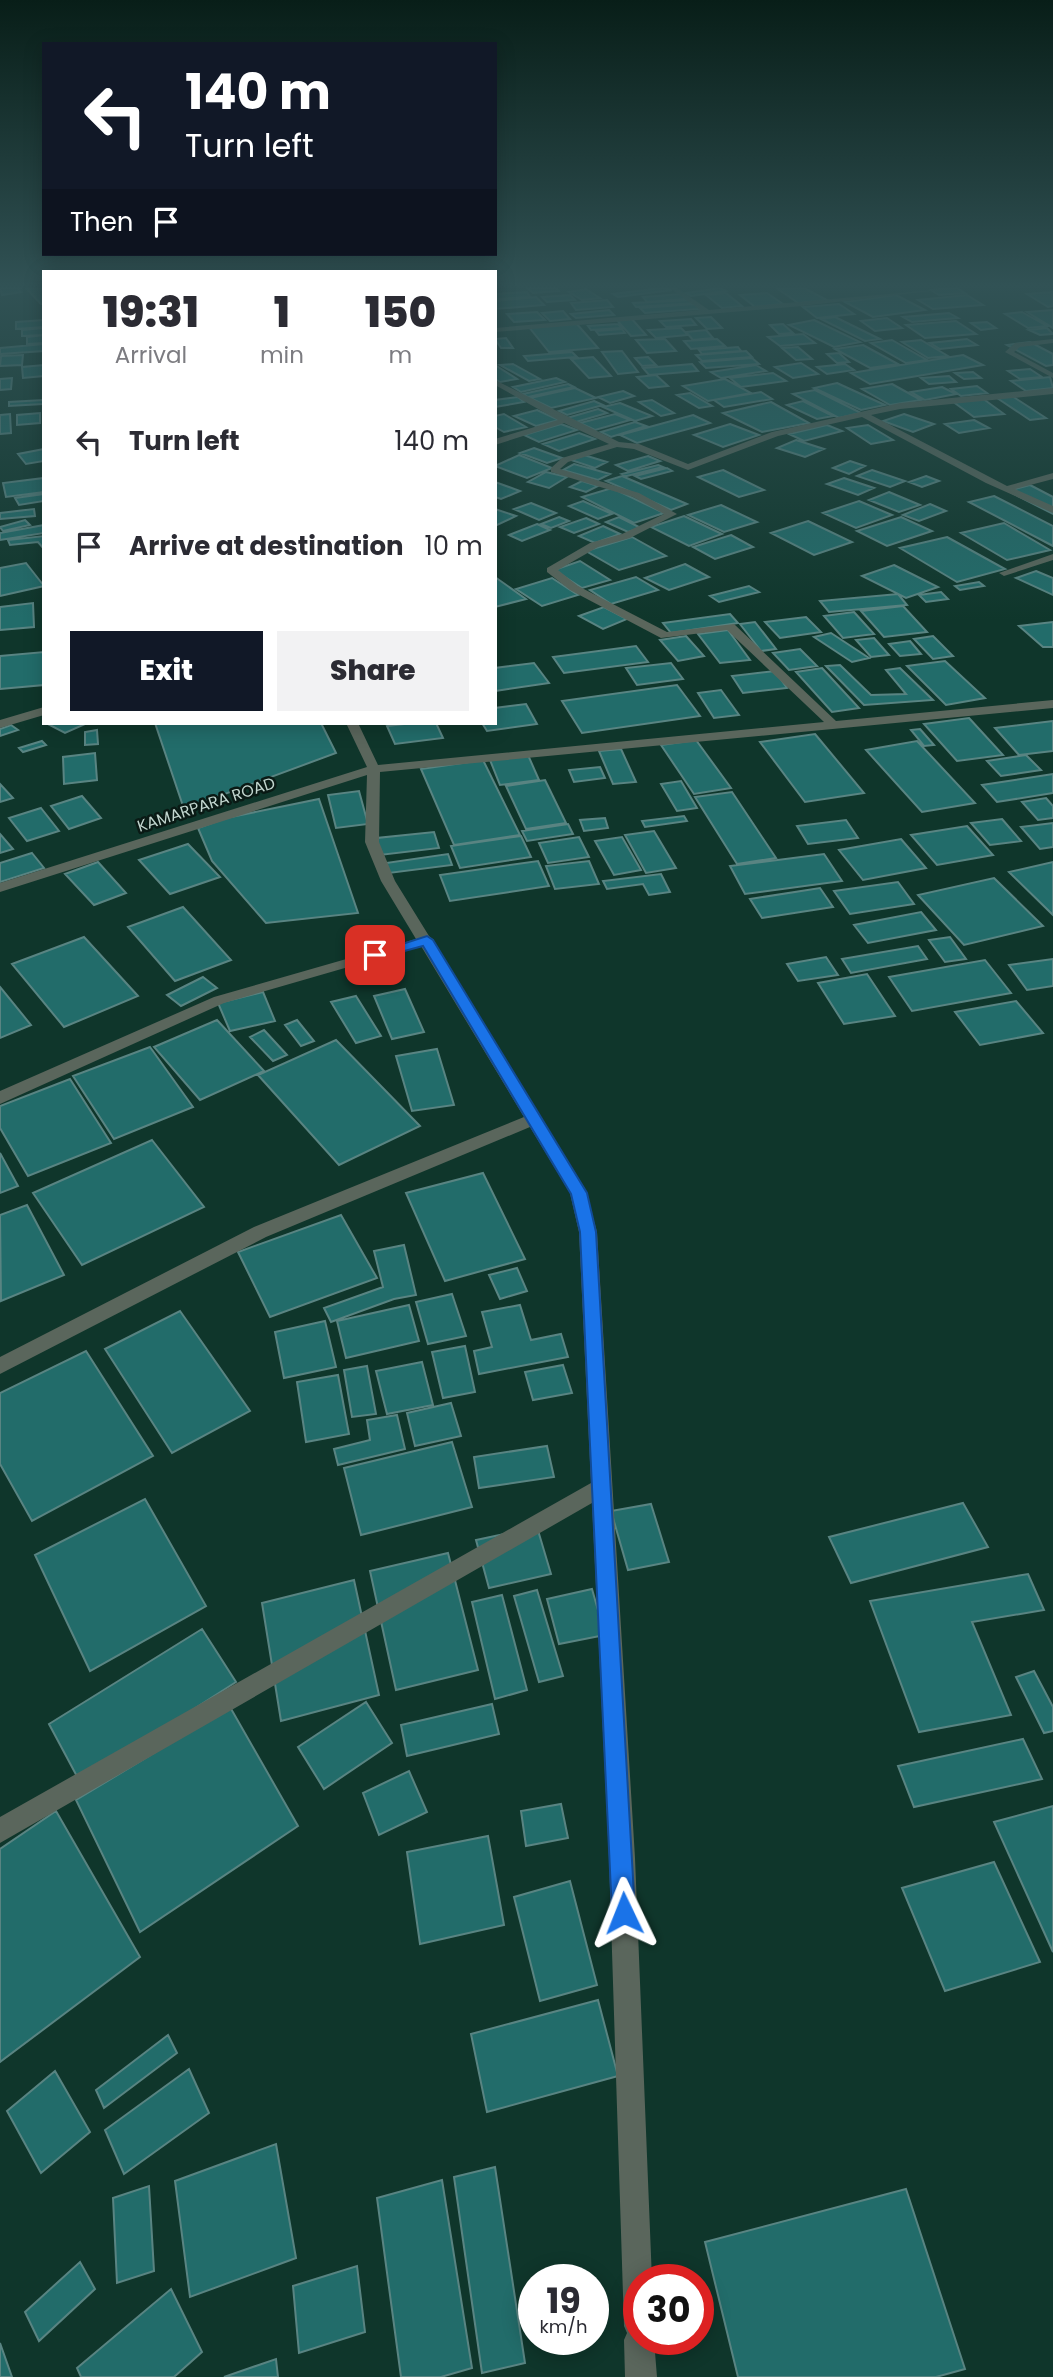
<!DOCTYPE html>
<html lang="en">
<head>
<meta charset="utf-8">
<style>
  :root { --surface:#fff; --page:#f2f2f3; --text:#2b2b33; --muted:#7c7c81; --accent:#111827 }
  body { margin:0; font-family:Poppins,sans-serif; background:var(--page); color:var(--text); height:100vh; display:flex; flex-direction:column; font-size:26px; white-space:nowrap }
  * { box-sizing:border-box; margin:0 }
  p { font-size:23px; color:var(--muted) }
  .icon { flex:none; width:38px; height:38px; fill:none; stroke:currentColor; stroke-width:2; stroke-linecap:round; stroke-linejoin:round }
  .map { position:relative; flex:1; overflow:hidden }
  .side { position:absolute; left:42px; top:270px; width:455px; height:455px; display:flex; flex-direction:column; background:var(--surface); border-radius:0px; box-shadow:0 4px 18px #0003 }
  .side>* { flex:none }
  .guide { position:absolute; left:42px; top:42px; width:455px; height:214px; border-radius:0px; box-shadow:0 4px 18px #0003; background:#111827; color:#fff; overflow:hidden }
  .speed { position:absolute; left:518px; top:2264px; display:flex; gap:14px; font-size:35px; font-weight:700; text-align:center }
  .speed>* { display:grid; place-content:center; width:91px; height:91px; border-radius:50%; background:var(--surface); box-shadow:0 4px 18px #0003; line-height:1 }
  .speed small { font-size:18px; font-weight:400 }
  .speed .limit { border:10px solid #d22; background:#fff; color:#111 }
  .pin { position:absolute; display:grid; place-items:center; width:60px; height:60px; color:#fff; margin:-30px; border-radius:14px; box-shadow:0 4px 10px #0006 }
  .me { position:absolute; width:77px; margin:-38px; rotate:358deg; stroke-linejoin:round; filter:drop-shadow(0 0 5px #0008) }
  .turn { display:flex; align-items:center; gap:24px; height:147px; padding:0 28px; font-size:32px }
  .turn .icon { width:91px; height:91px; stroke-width:2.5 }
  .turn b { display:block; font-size:49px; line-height:60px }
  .then { display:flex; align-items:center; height:66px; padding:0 28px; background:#0003; gap:14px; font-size:26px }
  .eta { display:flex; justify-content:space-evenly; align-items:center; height:119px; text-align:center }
  .eta b { font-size:42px; font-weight:800; line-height:49px }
  .button { display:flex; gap:14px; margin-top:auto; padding:14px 28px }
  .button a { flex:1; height:80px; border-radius:0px; background:var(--accent); color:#fff; font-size:28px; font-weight:800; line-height:80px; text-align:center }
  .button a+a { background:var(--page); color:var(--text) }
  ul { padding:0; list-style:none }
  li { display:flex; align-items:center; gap:21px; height:105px; padding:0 28px }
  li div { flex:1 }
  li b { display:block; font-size:26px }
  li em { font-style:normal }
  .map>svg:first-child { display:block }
  .building { fill:#226c6a; stroke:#598482; stroke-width:2 }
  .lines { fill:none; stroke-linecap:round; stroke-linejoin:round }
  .street { fill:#5a665c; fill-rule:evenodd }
  .route { fill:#1a73e8; stroke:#114b97; stroke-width:2 }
  .labels { text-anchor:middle; stroke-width:5; stroke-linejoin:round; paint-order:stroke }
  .far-street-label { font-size:16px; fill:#c2d6cf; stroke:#0a1a15 }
</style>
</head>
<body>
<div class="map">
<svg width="1053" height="2377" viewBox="0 0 1053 2377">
  <rect width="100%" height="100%" fill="#0f362b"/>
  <!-- building -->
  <path class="building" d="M0 288H22H17L21 292 2 295Z
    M44 288V303L41 304 27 289Z
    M527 288H556L559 291 533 293Z
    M662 288 672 290 618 297 613 294Z
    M720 288 726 291 691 296 686 293Z
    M804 288 827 300 798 303 778 289Z
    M957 288 965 293 939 295 931 290Z
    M586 289 600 298 582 300 569 292Z
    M527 292 530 297 495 299V294Z
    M1052 292 1053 306 1048 307 1027 294Z
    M726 293 742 306 722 308 706 295Z
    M767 293 783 304 755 307 740 295Z
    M681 294 686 299 647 302 643 297Z
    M570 295 575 300 547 302 542 297Z
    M896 295 925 310 873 317 845 302Z
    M967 295 983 305 933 309 918 300Z
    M536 297 544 305 495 309V301Z
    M607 300 613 307 576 310 571 303Z
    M691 300 695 303 636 307 633 303Z
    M695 304 699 309 645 313 640 308Z
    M839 304 854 314 817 318 803 307Z
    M609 310 614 315 576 318 571 314Z
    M1053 310V328L1027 312Z
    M563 311 570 319 550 321 542 313Z
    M537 312 545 320 514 322 507 314Z
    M1022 312 1047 326 1028 328 1005 314Z
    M949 313 958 318 912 322 903 317Z
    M711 317 722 328 707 329 696 318Z
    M835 317 880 339 865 341 821 319Z
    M631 318 646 335 631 336 616 319Z
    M887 318 902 328 875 331 861 321Z
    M691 319 696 325 666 327 660 321Z
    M44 320V327L16 329V322Z
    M814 320 860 342 834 347 789 325Z
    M956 321 976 334 925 338 906 325Z
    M987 322 996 328 981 330 971 323Z
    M576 323 598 348 549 352 529 327Z
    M618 324 622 328 591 330 588 326Z
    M783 324 793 333 779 334 770 325Z
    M44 328V335L22 336V330Z
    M681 328 688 335 656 338 648 330Z
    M1047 328 1053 334 1040 335 1029 330Z
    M622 329 625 333 599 335 596 331Z
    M706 330 713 338 693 340 686 332Z
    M803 334 815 343 780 346 768 337Z
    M44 335V343L27 344V337Z
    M506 338 513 348H501L495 339Z
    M665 339 676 351 647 353 636 340Z
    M717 339 725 346 691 349 684 341Z
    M967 339 977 345 940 349 930 343Z
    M892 340 927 360 906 363 871 343Z
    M921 340 948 356 928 358 902 342Z
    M1030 342 1053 354V365L1046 366 1007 345Z
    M44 344V351L0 354V348Z
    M863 345 898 364 870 368 835 349Z
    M738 347 741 351 702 354 699 350Z
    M798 347 812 359 796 360 782 348Z
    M622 351 638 372 618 374 602 352Z
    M746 351 752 357 702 361 696 355Z
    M572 352 577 357 528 361 524 356Z
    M839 353 849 362 837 363 827 354Z
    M23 355 22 365 0 366 1 356Z
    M963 355 983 365 870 384 851 373Z
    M593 357 611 376 589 378 571 359Z
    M648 357 656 365 642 366 635 358Z
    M752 358 759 364 706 368 700 362Z
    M801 363 818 374 793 378 775 367Z
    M513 364 540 379 529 381 500 365Z
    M692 364 698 371 649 375 643 368Z
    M845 364 854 370 827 374 817 367Z
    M44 365V376L23 378 22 367Z
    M495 365 517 379 500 382 495 379Z
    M756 365 766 371 721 378 711 372Z
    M1030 369 1042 377 1020 379 1008 371Z
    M973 372 981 378 964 379 955 373Z
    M773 373 786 381 741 387 730 378Z
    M656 375 668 386 649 388 637 377Z
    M949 376 956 382 929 384 921 378Z
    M1050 377 1053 388 1026 391 1011 381Z
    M12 378 11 389 0 390V379Z
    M556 378 565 382 521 392 513 387Z
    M725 379 751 393 708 401 683 386Z
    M837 383 885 405 861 410 814 388Z
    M568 384 574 387 528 397 523 394Z
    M892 384 921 400 890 405 862 389Z
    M977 386 987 393 961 396 951 389Z
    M942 387 956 394 925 400 911 392Z
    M575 388 596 398 551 408 530 398Z
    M815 390 861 413 839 418 793 394Z
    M623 391 634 396 610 403 598 397Z
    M761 392 772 399 724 407 714 400Z
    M690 393 712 406 699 408 677 395Z
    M1012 396 1046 418 1030 420 997 398Z
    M518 397 524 402 495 407V400Z
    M982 398 1004 414 974 417 952 401Z
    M43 400V404L9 406V402Z
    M652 400 674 413 661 416 639 402Z
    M594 401 603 405 567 415 559 411Z
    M803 401 833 416 817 419 787 405Z
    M771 402 809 423 762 432 723 413Z
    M620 403 652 416 635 421 603 407Z
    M598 409 607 413 576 422 567 418Z
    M537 410 559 420 536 426 514 416Z
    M40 413V423L17 425V415Z
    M10 414 11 433 0 434V415Z
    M504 414 526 427 504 432 495 427V416Z
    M615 414 630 420 595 430 580 423Z
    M904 414 934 424 913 432 883 421Z
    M693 415 710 423 637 443 620 435Z
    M974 420 989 428 959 433 945 424Z
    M635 422 646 426 611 437 601 432Z
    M561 424 577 430 539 442 524 435Z
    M730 424 759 435 723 447 694 435Z
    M827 425 842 431 804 441 789 434Z
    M868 425 893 440 871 444 847 428Z
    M579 433 595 439 559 451 543 444Z
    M796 440 824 449 805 457 777 448Z
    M534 448 562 458 547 463 520 453Z
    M44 449V461L26 464 18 454Z
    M519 455 552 468 527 478 495 466Z
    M584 455 607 462 595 468 571 460Z
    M648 456 660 461 628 471 616 465Z
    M850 461 865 466 849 474 833 468Z
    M574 464 610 474 598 480 563 470Z
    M658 465 663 467 627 476 622 474Z
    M667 468 672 471 641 479 635 476Z
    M723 470 764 490 739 497 698 477Z
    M872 470 905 481 890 487 857 476Z
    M546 472 567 477 549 488 528 482Z
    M622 476 687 504 671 510 606 481Z
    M926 476 939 481 922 487 909 482Z
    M44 478V492L6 497 3 483Z
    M844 478 874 488 858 495 827 484Z
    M582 481 598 486 586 492 570 487Z
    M495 482 520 491 501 499 495 497Z
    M1030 485 1053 497V514L1008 491Z
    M612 488 664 513 634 523 582 497Z
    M889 492 920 505 899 512 869 500Z
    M44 494V501L19 505 15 498Z
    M994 496 1053 526V546L969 502Z
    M583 501 612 514 598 519 569 506Z
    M859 501 892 515 856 528 823 513Z
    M531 503 556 513 539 520 514 509Z
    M930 504 946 511 919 521 903 515Z
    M721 505 757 522 724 532 688 515Z
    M34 509 35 516 0 519V513Z
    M495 509 516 516 495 526Z
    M684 516 722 534 689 546 651 527Z
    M559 517 569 521 551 528 541 524Z
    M619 517 641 528 628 532 606 522Z
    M901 517 932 531 887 546 857 531Z
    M586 518 599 524 574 533 560 527Z
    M25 520 30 525 3 531 0 527Z
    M808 521 852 542 814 555 771 533Z
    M1004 523 1050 550 1007 560 961 533Z
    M537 524 550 530 522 541 509 535Z
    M44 525V533L0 540V533Z
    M603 526 620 534 595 543 579 536Z
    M731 535 753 547 715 559 693 547Z
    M44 536V549L38 542 10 545 8 540Z
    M632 537 666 556 619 570 586 551Z
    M947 537 1005 569 957 582 900 548Z
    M580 561 610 580 582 588 554 570Z
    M26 563 44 586 0 596V568Z
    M685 564 709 577 669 590 645 578Z
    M894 565 938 587 906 598 862 576Z
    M1036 571 1053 578V595L1016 578Z
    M495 577 526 599 495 607Z
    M636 577 658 590 611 604 590 590Z
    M552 578 578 595 542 606 516 589Z
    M979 582 984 586 960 590 955 586Z
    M749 586 759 592 719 602 710 596Z
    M941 592 948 599 926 602 919 595Z
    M898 594 907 605 829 612 820 601Z
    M33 603 34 627 0 630V607Z
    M903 606 927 632 884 637 861 611Z
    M604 607 627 619 603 629 579 616Z
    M854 612 874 634 843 638 824 616Z
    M730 614 738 623 671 633 663 623Z
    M806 617 821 632 780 638 765 622Z
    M755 622 776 649 761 651 740 624Z
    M1053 622V647H1043L1019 626Z
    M728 630 750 660 720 663 698 634Z
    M831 633 869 658 852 662 814 637Z
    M686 636 704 656 678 661 660 640Z
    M933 636 953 656 933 659 914 639Z
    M874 638 889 655 871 657 856 640Z
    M910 641 921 654 900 656 889 644Z
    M636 646 648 662 564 673 553 657Z
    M800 649 817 666 789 670 773 653Z
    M44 652V685L0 689V656Z
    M945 661 985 698 946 705 907 666Z
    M534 663 549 683 495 691V668Z
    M671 663 683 679 637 685 626 668Z
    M840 665 871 695 906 694 886 670 900 668 933 700 864 705 826 666Z
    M822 668 859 708 832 712 796 672Z
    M775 671 787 688 743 693 732 676Z
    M677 685 700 716 582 733 562 701Z
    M721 690 739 715 714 718 698 693Z
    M526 704 537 724 487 731 482 723H495V708Z
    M969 718 1003 755 957 761 924 724Z
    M1053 721V751L1019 755 995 728Z
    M46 723H79L83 725 65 733Z
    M155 723H321L336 753 184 809Z
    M413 723H436L443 738 395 744 387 726Z
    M11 725 18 730 0 736V729Z
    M920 729 934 745 924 746 911 730Z
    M97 730 98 744 85 745V732Z
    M815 734 864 793 805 802 760 742Z
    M696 740 731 788 694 794 661 745Z
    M42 741 46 745 23 752 19 748Z
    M917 741 975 803 922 812 866 750Z
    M621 749 636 782 613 784 599 751Z
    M95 753 97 780 64 784 63 757Z
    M528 755 539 780 500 785 490 760Z
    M1026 755 1041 770 1001 776 987 761Z
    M483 760 520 835 454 845 421 769Z
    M600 767 605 778 574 782 569 770Z
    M1053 774V793L997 802 982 785Z
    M545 780 566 823 526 829 506 786Z
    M681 781 697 808 677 811 661 784Z
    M0 784 13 798 0 802Z
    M359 791 368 824 336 828 328 795Z
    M732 792 776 858 737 864 695 797Z
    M82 796 101 818 69 829 51 806Z
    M1046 798 1053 806V818L1038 820 1022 802Z
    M319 799 358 913 266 923 212 861 198 828 226 818Z
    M41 808 59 831 27 841 9 818Z
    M684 816 687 821 645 827 642 821Z
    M605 818 608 828 584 831 580 820Z
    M1002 819 1021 841 990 845 971 823Z
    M846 820 858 838 808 844 797 826Z
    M1053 823V847L1040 849 1021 827Z
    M568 824 573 834 527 841 522 831Z
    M967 826 993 855 937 865 911 835Z
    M654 831 676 868 646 873 625 835Z
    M434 832 439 848 380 855 377 838Z
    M0 834 13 849 0 853Z
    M521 836 531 857 460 868 451 846Z
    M579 837 589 857 548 863 539 843Z
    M622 837 641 870 614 875 595 841Z
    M901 839 926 868 863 880 839 850Z
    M188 844 220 877 170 894 139 860Z
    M32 853 44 868 0 882V863Z
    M448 854 452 865 389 873 386 863Z
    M824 854 842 881 745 894 730 866Z
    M538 861 549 886 450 901 440 875Z
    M589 861 599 884 555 889 546 866Z
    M98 862 126 893 94 905 65 874Z
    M1053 862V915L1009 872Z
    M661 874 670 892 649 895 643 884 607 889 603 881Z
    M994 878 1043 926 964 945 918 895Z
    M898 882 914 904 850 914 834 891Z
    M820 888 833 907 762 918 750 899Z
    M183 907 231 960 175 981 128 927Z
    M921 912 936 930 868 943 854 925Z
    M84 937 138 996 64 1027 12 964Z
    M950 937 966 959 945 962 929 940Z
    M918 946 927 959 851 973 842 959Z
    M826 957 838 975 798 981 787 964Z
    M1053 959V986L1027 990 1009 965Z
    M985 960 1011 993 912 1011 889 977Z
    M867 974 895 1016 844 1024 818 983Z
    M203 977 217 988 181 1006 167 995Z
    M0 987 31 1025 0 1038Z
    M405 989 424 1032 392 1039 374 996Z
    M263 992 275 1021 230 1031 218 1003Z
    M356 996 381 1036 356 1043 331 1002Z
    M1016 1001 1043 1033 980 1045 955 1012Z
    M217 1020 264 1071 200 1100 154 1047Z
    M297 1020 314 1041 301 1046 285 1025Z
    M264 1030 287 1055 273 1061 250 1037Z
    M336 1040 420 1126 339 1165 258 1075Z
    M150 1047 193 1107 114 1139 73 1076Z
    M437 1049 454 1105 412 1111 396 1056Z
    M70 1079 111 1143 28 1176 0 1128V1106Z
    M152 1140 204 1207 82 1265 33 1193Z
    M0 1153 18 1186 0 1193Z
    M483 1173 525 1259 445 1281 406 1193Z
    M27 1205 64 1275 1 1301 0 1215Z
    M341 1215 377 1278 270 1317 238 1252Z
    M404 1245 416 1295 394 1299 331 1322 324 1308 383 1287 374 1251Z
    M517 1268 527 1291 500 1299 489 1275Z
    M452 1294 466 1336 428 1344 416 1302Z
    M409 1305 419 1341 346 1358 337 1321Z
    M520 1305 531 1340 561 1334 568 1357 479 1374 474 1351 492 1347 482 1312Z
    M180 1311 250 1411 172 1453 105 1349Z
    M325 1321 336 1367 284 1378 275 1332Z
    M465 1346 475 1392 443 1398 432 1352Z
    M86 1351 153 1456 32 1521 0 1464V1393Z
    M422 1362 433 1405 387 1414 376 1371Z
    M563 1365 572 1393 533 1400 525 1372Z
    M367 1366 376 1414 352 1417 344 1370Z
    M338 1375 349 1434 306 1442 297 1382Z
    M451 1403 461 1436 415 1446 407 1413Z
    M397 1415 405 1449 338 1465 334 1449 370 1440 367 1420Z
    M452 1442 472 1507 361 1535 344 1468Z
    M547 1446 554 1477 479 1488 474 1457Z
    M145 1499 206 1606 90 1671 35 1555Z
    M963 1503 988 1547 851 1583 829 1537Z
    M651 1504 669 1562 628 1570 611 1511Z
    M537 1527 551 1574 489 1588 476 1540Z
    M448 1553 478 1670 396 1690 370 1571Z
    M1028 1574 1044 1610 972 1622 1011 1715 919 1732 870 1601Z
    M354 1580 379 1695 281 1721 262 1603Z
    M592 1589 605 1635 559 1644 547 1599Z
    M537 1590 563 1676 539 1682 514 1596Z
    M502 1595 527 1690 495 1699 472 1602Z
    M202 1629 236 1682 80 1782 49 1724Z
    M1034 1671 1053 1707V1731L1044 1733 1016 1677Z
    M366 1702 392 1743 324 1789 298 1747Z
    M492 1704 499 1734 407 1756 401 1725Z
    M230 1707 298 1826 140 1932 76 1800Z
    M1023 1739 1042 1779 914 1807 898 1766Z
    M409 1771 427 1812 379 1835 363 1793Z
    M561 1804 568 1838 526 1846 521 1811Z
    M1053 1806V1952L994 1822Z
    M56 1811 140 1957 0 2062V1849Z
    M488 1836 504 1925 420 1944 407 1852Z
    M994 1862 1040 1962 945 1991 902 1888Z
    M570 1881 597 1985 540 2001 514 1897Z
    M598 2000 618 2076 487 2112 471 2034Z
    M168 2035 177 2053 104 2108 96 2090Z
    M189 2069 209 2113 124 2174 105 2130Z
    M55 2071 90 2132 41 2173 7 2111Z
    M276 2144 296 2258 190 2297 175 2181Z
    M495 2167 525 2363 482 2373 454 2177Z
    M442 2180 472 2368 441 2377H401L377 2198Z
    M149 2186 154 2271 117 2283 113 2198Z
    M906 2189 965 2369 936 2377H738L705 2242Z
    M80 2262 95 2289 39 2341 25 2312Z
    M357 2266 365 2332 299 2353 293 2286Z
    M171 2289 202 2352 174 2377H81L77 2368Z
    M0 2343 12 2377H0Z
    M276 2359 278 2377H224Z"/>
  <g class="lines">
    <!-- street -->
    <path class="street" d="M670 288H677L709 310 956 288 802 306 495 332V328L700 310Z
      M1053 339V343L1020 347 1014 352 1053 373V378L1005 352 1015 343Z
      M495 380 619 442 639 444 688 464 772 432 900 403 1053 388V394L900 409 871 415 1007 486 1053 473V479L1015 489 1053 506V513L986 483 862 417 778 436 688 470 634 449 617 447 568 462 560 469 639 493 677 514 630 538 598 547 558 570 578 586 667 632 734 624 836 721 1053 700V708L380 772 379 842 395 881 429 936 434 940 433 942 585 1189 597 1232 635 1858 652 2280H639V2340H654L657 2377H625L624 2340 627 2333 624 2326 609 1858 592 1503 0 1843V1817L591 1483 579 1232 570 1193 530 1127 266 1237 0 1374V1357L254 1227 524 1117 421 946 224 1003 0 1104V1091L214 997 416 939 381 881 365 842 367 775 0 892V883L367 767 346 723H358L378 765 824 722 727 630 661 638 570 590 547 572V568L590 543 622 534 664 514 633 497 551 472V468L562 458 609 444 564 423 495 445V439L558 420 495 385Z
      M1053 554V560L1004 576 999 573Z
      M44 707V715L0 728V720Z"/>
  </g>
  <!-- sky -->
  <linearGradient id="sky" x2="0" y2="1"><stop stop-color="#081e18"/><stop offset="0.46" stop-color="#315255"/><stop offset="1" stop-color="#315255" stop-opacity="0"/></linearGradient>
  <rect width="1053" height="620" fill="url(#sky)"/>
  <!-- route -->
  <path class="route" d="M427 936 433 940 587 1193 596 1232 635 1913 632 1922 624 1925 615 1922 612 1913 580 1232 571 1194 423 946 375 959 368 955Z"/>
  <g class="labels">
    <!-- far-street labels -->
    <g class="far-street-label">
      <text transform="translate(206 804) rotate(-18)" y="6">KAMARPARA ROAD</text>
    </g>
  </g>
</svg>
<div class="speed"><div>19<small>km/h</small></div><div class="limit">30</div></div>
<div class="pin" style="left:375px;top:955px;background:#d93025"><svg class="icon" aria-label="arrive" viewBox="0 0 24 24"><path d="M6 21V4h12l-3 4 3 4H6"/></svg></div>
<svg class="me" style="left:624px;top:1913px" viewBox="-20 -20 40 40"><path d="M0-17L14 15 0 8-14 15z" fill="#1a73e8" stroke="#fff" stroke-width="4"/></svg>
<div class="guide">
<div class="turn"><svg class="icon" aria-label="left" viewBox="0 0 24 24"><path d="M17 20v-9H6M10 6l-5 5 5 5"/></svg><div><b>140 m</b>Turn left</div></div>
<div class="then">Then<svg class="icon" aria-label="arrive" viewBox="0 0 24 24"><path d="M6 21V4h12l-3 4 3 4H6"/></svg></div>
</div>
<section class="side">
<div class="eta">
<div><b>19:31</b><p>Arrival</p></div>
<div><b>1</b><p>min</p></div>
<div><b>150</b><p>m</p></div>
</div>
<ul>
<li><svg class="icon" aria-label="left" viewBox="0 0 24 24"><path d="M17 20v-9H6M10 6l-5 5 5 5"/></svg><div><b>Turn left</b></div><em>140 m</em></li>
<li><svg class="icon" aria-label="arrive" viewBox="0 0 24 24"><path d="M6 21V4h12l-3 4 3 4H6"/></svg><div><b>Arrive at destination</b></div><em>10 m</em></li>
</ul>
<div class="button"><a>Exit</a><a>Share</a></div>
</section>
</div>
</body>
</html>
